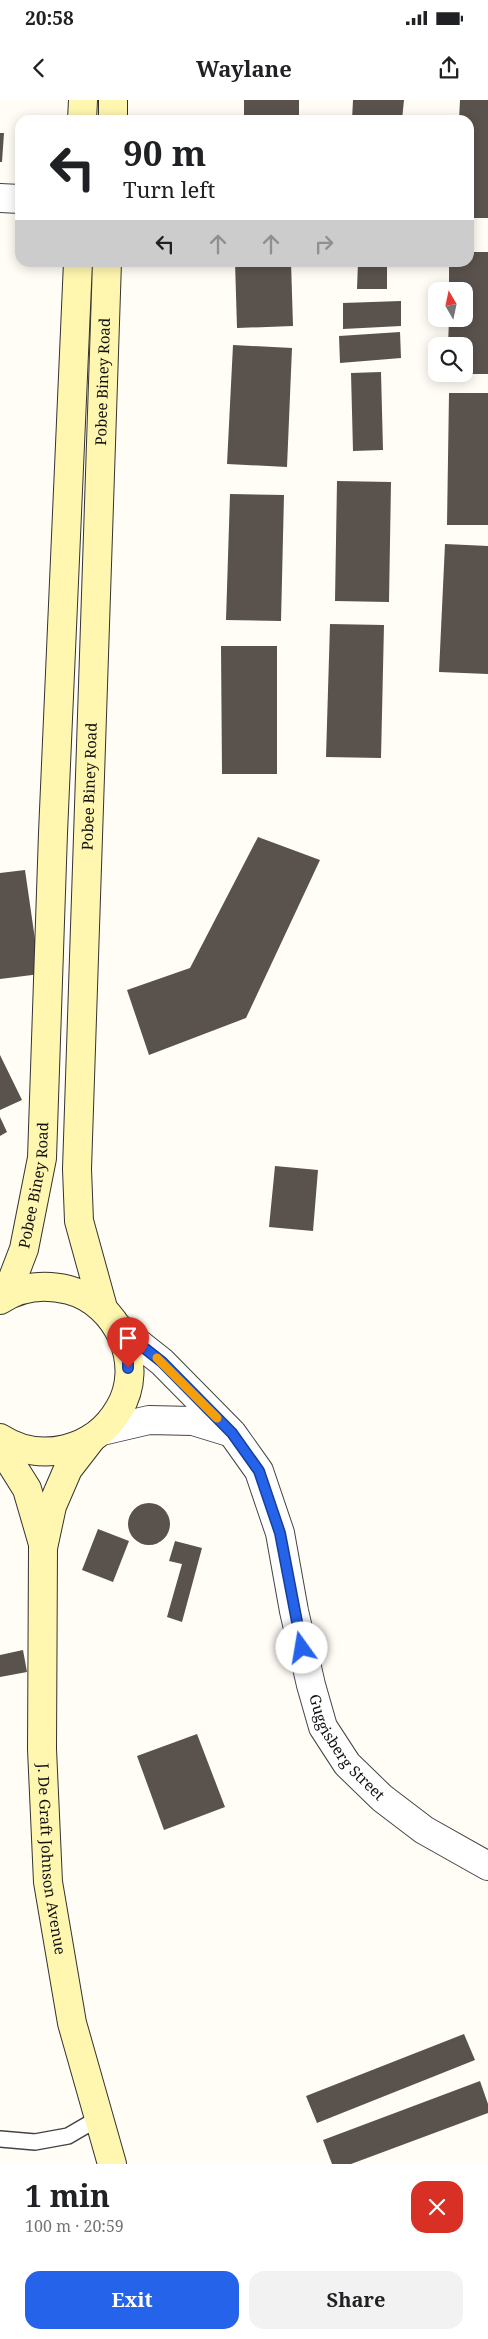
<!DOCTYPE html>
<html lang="en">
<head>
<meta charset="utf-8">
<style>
  :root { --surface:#fff; --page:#f2f2f2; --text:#202124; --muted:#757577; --accent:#2563eb }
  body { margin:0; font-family:"Noto Serif",serif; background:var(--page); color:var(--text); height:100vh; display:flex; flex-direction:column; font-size:19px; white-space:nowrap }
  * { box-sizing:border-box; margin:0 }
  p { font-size:16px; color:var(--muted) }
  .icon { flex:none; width:28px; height:28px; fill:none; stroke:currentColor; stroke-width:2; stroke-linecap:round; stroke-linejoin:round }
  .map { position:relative; height:2064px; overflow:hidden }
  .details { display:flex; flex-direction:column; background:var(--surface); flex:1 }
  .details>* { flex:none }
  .hud { position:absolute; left:15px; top:15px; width:459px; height:152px; border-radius:15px; box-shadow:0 2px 12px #0003; background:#fff; color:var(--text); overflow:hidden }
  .needle { width:32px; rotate:351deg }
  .controls { position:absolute; left:428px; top:182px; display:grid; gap:10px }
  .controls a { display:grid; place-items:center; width:45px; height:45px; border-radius:10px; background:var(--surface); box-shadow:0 2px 12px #0003; font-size:25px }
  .pin { position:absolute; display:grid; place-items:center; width:42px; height:42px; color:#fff; margin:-51px -21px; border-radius:50% 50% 50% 0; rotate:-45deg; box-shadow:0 0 5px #0007 }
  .pin .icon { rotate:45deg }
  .me { position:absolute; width:55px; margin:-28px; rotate:347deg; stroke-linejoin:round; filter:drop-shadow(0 0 4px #0008) }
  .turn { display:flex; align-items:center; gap:18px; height:105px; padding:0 25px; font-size:22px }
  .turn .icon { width:65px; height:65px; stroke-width:2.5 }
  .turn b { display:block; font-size:35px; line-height:42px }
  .lanes { display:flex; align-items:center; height:48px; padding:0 25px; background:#0003; justify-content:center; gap:25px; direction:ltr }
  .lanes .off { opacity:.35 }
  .round { display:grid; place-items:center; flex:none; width:52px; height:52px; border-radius:15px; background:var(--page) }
  .headline { display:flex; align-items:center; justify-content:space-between; height:85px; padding:0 25px }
  h1 { font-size:30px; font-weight:700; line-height:38px }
  .action { display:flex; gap:10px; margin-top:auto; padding:10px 25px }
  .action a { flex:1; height:58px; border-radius:15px; background:var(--accent); color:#fff; font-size:20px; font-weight:700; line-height:58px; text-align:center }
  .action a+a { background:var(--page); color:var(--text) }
  .status { display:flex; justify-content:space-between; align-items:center; height:35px; padding:0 25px; background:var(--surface); direction:ltr }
  .status svg { height:14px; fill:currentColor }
  header { display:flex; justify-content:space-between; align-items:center; height:65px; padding:0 25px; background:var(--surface); font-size:22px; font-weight:700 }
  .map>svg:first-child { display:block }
  .building { fill:#5a524d }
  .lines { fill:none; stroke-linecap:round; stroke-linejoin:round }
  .lane-casing { stroke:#444; stroke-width:18 }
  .street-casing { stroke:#444; stroke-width:30 }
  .secondary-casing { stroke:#333; stroke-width:30 }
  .lane { stroke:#fff; stroke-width:15 }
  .street { stroke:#fff; stroke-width:28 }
  .secondary { stroke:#fff6b0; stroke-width:28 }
  .route-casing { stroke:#184099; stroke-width:12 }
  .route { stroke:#2563eb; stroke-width:9 }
  .slow { stroke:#f59e0b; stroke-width:9 }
  .labels { text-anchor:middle; stroke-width:5; stroke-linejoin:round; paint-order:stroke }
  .street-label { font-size:15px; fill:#111; stroke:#fff }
</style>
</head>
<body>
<div class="status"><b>20:58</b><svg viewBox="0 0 49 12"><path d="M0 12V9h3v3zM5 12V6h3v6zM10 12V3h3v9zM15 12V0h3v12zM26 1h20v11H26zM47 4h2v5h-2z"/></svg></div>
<header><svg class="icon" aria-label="back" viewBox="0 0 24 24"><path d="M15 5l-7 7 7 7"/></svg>Waylane<svg class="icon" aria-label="share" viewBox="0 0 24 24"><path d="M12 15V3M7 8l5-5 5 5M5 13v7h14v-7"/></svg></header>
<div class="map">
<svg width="488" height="2064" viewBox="0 0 488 2064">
  <rect width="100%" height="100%" fill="#fffdf5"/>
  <!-- building -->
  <path class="building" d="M244 0H299V20H244Z
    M353 0H404L402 20H352Z
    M460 0H488V118H469V20H459Z
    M0 33H4L2 62H0Z
    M469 152H488V274H464V246H448L449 219H464V191H449V162H469Z
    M235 162H291L293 226 237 228Z
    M358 162H387V189H357Z
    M401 201V226L343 229V203Z
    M400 232 401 258 340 263 339 236Z
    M233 245 292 248 287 367 227 364Z
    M381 272 383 350 353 351 351 273Z
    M449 293H488V425H447Z
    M337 381 391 382 389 502 335 501Z
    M230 394 284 395 281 521 226 520Z
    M445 444 488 446V574L439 572Z
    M330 524 384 525 381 658 326 657Z
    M221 546H277V674H222Z
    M258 737 320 760 246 918 149 955 127 890 190 868Z
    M25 770 40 874 0 879V773Z
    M0 955 22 1000 0 1010Z
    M0 1017 7 1032 0 1036Z
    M275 1066 318 1070 313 1131 269 1127Z
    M128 1424a21 21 0 1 1 42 0a21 21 0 1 1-42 0Z
    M98 1429 129 1441 113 1482 82 1470Z
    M175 1441 202 1448 182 1522 167 1517 182 1464 169 1461Z
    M23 1550 27 1572 0 1577V1555Z
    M197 1634 225 1707 164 1730 137 1656Z
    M464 1934 475 1960 317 2023 306 1996Z
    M480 1981 488 2004V2013L351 2064H332L323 2040Z"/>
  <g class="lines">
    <defs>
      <path id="lane" d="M0 2039 35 2042 68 2036 99 2018"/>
      <g id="street">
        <path d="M0 98 20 99"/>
        <path id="s1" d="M119 1228 162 1262 232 1333 259 1371 280 1433 294 1511 311 1585 323 1627 347 1664 382 1698 424 1730 488 1766"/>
        <path d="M102 1331 149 1320 193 1321 229 1332"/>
      </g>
      <g id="secondary">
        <path d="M82 20 83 0"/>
        <path d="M113 20V0"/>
        <path id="s2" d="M6 1196 24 1149 42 1058 53 733 78 162"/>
        <path d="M0 1200C21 1186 46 1184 69 1190 118 1203 146 1265 119 1309 95 1351 40 1364 0 1338"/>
        <path id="s3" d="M103 1208 79 1121 77 1069 107 162"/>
        <path id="s4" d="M92 1338 68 1369 52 1406 43 1448 42 1649 48 1782 72 1923 112 2064"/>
        <path d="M0 1346 27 1389 43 1444"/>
      </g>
    </defs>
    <!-- lane casing -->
    <use href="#lane" class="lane-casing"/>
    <!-- street casing -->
    <use href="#street" class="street-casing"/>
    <!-- secondary casing -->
    <use href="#secondary" class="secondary-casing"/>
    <!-- lane -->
    <use href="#lane" class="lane"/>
    <!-- street -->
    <use href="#street" class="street"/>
    <!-- secondary -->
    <use href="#secondary" class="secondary"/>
  </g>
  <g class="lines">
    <defs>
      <path id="route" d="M128 1268V1254L119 1228 162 1262 232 1333 259 1371 280 1433 302 1548"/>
    </defs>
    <!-- route casing -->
    <use href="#route" class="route-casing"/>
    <!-- route -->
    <use href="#route" class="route"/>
    <!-- slow -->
    <path class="slow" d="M157 1258 217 1318"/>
  </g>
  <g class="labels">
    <!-- street labels -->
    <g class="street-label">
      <text dy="5" stroke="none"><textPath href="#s3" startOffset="930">Pobee Biney Road</textPath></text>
      <text dy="5" stroke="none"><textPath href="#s3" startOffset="525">Pobee Biney Road</textPath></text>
      <text dy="5" stroke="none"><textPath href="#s2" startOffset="115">Pobee Biney Road</textPath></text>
      <text dy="5" stroke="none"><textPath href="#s1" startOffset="495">Guggisberg Street</textPath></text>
      <text dy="5" stroke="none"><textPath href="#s4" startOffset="434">J. De Graft Johnson Avenue</textPath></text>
    </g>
  </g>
</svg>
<div class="controls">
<a><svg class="needle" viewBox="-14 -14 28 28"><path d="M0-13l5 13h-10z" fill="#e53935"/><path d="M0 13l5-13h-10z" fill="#757577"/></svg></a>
<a><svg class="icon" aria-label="search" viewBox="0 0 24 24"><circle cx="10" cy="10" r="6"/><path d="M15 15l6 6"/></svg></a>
</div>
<div class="pin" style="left:128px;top:1268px;background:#d93025"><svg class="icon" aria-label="arrive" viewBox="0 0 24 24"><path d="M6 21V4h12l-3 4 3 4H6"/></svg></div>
<svg class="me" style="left:302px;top:1548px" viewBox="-20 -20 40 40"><circle r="19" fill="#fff"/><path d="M0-13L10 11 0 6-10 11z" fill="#2563eb"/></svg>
<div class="hud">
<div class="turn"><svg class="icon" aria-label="left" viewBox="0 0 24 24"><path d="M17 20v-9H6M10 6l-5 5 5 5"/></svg><div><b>90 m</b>Turn left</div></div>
<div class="lanes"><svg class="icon" aria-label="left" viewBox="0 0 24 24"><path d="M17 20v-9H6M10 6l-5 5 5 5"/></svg><svg class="icon off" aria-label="ahead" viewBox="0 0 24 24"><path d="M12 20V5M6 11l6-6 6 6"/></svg><svg class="icon off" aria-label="ahead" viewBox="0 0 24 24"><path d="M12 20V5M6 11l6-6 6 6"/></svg><svg class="icon off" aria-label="right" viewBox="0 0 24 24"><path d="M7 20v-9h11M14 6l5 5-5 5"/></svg></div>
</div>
</div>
<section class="details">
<div class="headline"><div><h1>1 min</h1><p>100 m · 20:59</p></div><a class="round" style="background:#d93025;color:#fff"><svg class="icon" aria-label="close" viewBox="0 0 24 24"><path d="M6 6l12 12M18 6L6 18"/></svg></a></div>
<div class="action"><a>Exit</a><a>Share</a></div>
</section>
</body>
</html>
